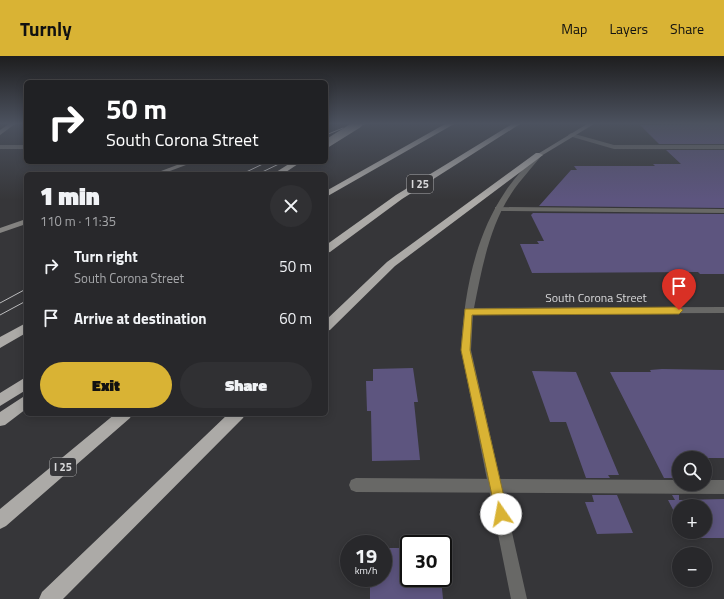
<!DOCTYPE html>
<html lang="en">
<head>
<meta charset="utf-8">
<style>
  :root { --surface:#28282b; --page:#303033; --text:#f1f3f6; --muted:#a5a6a9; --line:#444447; --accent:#d9b334 }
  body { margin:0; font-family:"Titillium Web",sans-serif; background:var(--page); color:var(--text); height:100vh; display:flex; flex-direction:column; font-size:15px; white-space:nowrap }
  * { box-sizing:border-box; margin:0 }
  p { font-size:13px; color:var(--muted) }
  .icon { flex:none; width:22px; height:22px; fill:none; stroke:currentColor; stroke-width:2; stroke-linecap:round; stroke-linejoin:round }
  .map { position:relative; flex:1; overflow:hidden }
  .side { position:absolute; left:24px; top:116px; width:304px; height:244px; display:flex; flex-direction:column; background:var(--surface); border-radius:6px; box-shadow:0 2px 10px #0003,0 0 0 1px var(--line) }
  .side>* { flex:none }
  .guide { position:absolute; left:24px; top:24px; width:304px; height:84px; border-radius:6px; box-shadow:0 2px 10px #0003,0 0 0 1px var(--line); background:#202124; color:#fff; overflow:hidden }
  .fabs { position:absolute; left:672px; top:395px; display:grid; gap:8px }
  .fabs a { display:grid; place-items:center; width:40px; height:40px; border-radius:50%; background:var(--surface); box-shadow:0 2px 10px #0003,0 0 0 1px var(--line); font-size:20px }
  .speed { position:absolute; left:340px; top:479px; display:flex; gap:8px; font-size:20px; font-weight:700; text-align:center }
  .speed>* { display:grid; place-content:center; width:52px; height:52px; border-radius:50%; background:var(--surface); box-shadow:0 2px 10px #0003,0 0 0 1px var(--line); line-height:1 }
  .speed small { font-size:10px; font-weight:400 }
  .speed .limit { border:2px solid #111; border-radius:6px; background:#fff; color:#111 }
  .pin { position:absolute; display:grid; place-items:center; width:34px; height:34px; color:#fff; margin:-41px -17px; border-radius:50% 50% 50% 0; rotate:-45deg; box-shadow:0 0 4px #0007 }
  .pin .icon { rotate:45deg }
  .me { position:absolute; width:44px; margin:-22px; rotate:348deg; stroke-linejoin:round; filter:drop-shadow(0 0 3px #0008) }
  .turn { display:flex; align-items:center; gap:14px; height:84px; padding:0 16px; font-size:18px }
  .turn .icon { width:52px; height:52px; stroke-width:2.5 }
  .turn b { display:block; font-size:28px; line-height:34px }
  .round { display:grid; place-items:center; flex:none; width:42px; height:42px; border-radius:21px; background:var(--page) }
  .overview { display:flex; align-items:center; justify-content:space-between; height:68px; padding:0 16px }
  h1 { font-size:24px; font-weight:800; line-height:30px }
  .button { display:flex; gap:8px; margin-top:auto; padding:8px 16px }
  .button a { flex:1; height:46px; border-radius:24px; background:var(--accent); color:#111; font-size:16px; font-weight:800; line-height:46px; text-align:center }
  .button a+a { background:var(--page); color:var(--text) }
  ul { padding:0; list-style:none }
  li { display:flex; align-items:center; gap:12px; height:52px; padding:0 16px }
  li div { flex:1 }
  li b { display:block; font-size:15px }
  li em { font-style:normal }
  header { display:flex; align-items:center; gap:24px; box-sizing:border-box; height:56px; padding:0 20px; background:var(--accent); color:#111 }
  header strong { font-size:19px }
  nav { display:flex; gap:22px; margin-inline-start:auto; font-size:14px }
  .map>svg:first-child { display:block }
  .building { fill:#5d557f }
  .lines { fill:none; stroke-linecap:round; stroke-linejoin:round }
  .lane { fill:#686866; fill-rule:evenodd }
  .street { fill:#686866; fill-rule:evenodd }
  .secondary { fill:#848381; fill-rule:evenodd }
  .highway { fill:#acaaa7; fill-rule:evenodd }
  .tram { stroke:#bcbcbe; stroke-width:1 }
  .highway-bridge { stroke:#acaaa7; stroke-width:8 }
  .route { fill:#d9b334; stroke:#8d7422 }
  .labels { text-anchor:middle; stroke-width:4; stroke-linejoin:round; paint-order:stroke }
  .shield { fill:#363639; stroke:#a9a9ab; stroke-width:1 }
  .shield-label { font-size:11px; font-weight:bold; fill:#dadadc }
  .street-label { font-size:12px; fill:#dadadc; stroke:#363639 }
</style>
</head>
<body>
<header>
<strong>Turnly</strong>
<nav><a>Map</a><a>Layers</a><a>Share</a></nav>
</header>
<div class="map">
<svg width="724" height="543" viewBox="0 0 724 543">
  <rect width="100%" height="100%" fill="#363639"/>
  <!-- building -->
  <path class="building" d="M724 68V88H659L640 69Z
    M666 94H724V152L539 150 571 114H577L574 110H655L653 108H681Z
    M533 157 724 158V218H700L698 216 532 217 520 188H539L537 185H544L531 159Z
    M413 312 418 346H414L420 404 372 405 371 355H367L366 325H373V313Z
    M662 313 724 314V402H679V422H664L610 316H651L650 314Z
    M532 315 576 316 619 419H608L610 422H586L566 366H550Z
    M592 439H617L633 477 597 478 585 446H594Z
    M672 439H679V444L724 443V482H687L684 476H705V450H679V465L668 444H675Z
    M383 492H409V522H441L443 543H370V522H383Z"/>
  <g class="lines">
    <!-- lane -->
    <path class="lane" d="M495 151 724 153V157L498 155H495Z
      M356 422 679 424V428H705V424H724V438L356 436 351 434 349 429 351 424Z"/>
    <!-- street -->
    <path class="street" d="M571 77 614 89H724V93H614L569 80 568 79Z
      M0 89H26V93H0Z
      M537 98 542 99C532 112 520 124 511 138 489 172 482 212 474 252L724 251V257L473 258 471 294 527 543H511L461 294C464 239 474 182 505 136 514 122 526 110 537 98Z"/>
    <!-- secondary -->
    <path class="secondary" d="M9 68H15L0 79V74Z
      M587 68H594L541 100 536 99Z
      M185 106H194L162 118H153Z
      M26 163V168L0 177V172Z"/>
    <!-- highway -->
    <path class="highway" d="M445 68H454L326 141V135Z
      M512 68H520L402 143 330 196 326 197V189L396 139Z
      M536 97H539L543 99 395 210 330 274 326 275V264L387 206Z
      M292 106H301L283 118H273Z
      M26 267V277L0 292V281Z
      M26 321V334L0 350V337Z
      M26 339V353L5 369 0 370V356Z
      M115 358H132L130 362 6 470 0 473V453Z
      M228 358H245L243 362 63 543H39L42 536Z"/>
    <!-- tram -->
    <path class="tram" d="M326 79 343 72
      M326 86 364 68
      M242 118 267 106
      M258 118 283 106
      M0 247 26 233
      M0 259 26 245"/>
    <!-- highway-bridge -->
    <path class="highway-bridge" d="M326 88 358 68"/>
  </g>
  <!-- sky -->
  <linearGradient id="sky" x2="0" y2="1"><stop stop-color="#1e1e1f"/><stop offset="0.47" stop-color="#4c525f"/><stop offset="1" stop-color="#4c525f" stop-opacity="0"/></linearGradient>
  <rect width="724" height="144" fill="url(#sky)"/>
  <!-- route -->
  <path class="route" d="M679 251 683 254 679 258 472 259 470 294 508 458 506 463 501 465 497 463 461 294 465 253Z"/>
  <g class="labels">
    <!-- shield labels -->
    <g class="shield">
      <rect x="407" y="119" width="26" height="18" rx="3"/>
      <rect x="50" y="402" width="26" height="18" rx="3"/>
    </g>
    <g class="shield-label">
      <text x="420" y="132">I 25</text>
      <text x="63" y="415">I 25</text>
    </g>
    <!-- street labels -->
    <g class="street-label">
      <text x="596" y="246">South Corona Street</text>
    </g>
  </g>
</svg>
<div class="fabs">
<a><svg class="icon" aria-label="search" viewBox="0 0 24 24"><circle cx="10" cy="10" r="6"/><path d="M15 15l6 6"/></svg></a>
<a>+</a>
<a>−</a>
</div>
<div class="speed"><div>19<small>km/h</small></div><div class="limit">30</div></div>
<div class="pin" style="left:679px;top:254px;background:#d93025"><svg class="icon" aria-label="arrive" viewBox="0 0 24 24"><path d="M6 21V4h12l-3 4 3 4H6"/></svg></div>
<svg class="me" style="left:501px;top:458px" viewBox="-20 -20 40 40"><circle r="19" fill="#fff"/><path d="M0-13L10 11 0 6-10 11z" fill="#d9b334"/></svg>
<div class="guide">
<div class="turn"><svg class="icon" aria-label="right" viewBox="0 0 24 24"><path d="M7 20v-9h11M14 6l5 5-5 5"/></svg><div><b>50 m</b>South Corona Street</div></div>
</div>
<section class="side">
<div class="overview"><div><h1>1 min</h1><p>110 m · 11:35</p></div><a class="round"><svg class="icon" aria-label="close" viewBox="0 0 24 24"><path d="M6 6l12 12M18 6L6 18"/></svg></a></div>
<ul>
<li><svg class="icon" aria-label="right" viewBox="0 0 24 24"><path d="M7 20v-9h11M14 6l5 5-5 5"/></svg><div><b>Turn right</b><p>South Corona Street</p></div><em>50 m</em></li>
<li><svg class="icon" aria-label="arrive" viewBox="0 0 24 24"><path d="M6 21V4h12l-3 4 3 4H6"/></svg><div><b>Arrive at destination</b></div><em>60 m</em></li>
</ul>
<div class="button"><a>Exit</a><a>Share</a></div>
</section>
</div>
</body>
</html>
